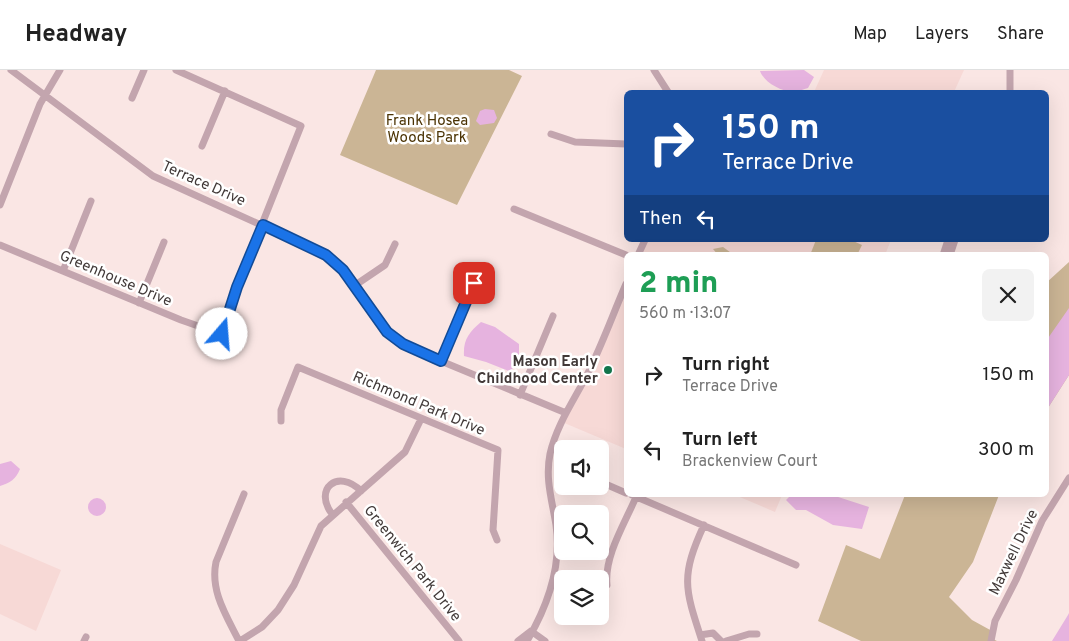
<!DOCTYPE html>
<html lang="en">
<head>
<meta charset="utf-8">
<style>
  :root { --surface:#fff; --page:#f2f2f2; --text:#222; --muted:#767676; --line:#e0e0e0 }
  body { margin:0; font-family:Overpass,sans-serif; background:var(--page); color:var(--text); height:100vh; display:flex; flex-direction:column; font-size:19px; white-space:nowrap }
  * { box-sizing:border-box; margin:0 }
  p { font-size:16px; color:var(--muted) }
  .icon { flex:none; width:28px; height:28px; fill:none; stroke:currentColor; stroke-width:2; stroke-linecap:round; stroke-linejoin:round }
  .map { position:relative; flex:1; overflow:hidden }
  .panel { position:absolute; left:624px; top:182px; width:425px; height:245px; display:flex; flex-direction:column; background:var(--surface); border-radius:8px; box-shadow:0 5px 20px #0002 }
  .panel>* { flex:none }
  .top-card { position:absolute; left:624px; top:20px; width:425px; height:152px; border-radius:8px; box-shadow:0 5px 20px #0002; background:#1a4fa0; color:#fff; overflow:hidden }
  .tools { position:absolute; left:554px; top:370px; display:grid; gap:10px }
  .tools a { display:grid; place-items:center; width:55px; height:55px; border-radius:8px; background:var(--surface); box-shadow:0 5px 20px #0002; font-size:25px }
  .pin { position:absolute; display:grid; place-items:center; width:42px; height:42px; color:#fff; margin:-21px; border-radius:10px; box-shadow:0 2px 8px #0006 }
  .me { position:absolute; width:55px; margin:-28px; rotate:18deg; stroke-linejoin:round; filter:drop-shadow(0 0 4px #0008) }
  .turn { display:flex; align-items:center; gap:18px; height:105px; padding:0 15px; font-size:22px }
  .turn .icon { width:65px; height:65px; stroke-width:2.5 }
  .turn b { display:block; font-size:35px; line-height:42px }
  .then { display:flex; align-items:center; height:48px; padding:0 15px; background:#0003; gap:10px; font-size:19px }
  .round { display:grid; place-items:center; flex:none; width:52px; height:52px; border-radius:8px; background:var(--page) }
  .head { display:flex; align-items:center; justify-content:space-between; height:85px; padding:0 15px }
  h1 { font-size:30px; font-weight:800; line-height:38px; color:#1e9e55 }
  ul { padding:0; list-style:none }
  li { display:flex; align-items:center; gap:15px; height:75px; padding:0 15px }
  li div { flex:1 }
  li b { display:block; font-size:19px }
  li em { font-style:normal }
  header { display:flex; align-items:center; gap:30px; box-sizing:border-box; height:70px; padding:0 25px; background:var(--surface); border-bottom:1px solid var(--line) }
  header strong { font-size:24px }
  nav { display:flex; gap:28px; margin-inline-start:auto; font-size:18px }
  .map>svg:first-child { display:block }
  .built { fill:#f7d9d6 }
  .green { fill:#cbb595 }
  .water { fill:#e6b3df }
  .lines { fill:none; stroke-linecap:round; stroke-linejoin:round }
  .minor { stroke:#c3a5ae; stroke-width:7 }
  .route-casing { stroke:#114b97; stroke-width:12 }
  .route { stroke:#1a73e8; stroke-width:9 }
  .poi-dot { fill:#13754c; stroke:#fff; stroke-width:2 }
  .labels { text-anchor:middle; stroke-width:5; stroke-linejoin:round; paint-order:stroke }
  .park-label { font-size:15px; fill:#4b3304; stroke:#fff }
  .street-label { font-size:15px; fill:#413938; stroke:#fff }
  .poi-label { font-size:15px; font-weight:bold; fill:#413938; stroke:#fff; text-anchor:end }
</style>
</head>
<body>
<header>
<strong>Headway</strong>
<nav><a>Map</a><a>Layers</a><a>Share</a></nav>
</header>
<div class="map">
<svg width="1069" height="571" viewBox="0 0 1069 571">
  <rect width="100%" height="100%" fill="#fae6e4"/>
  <!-- built -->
  <path class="built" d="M824 0H964L954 22H814Z
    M645 170H891L885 185H638Z
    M626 214V379L562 352Z
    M735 425H782L775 442Z
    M0 474 61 500 36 561 0 544Z"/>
  <!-- green -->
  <path class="green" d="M376 0H509L522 6 457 135 340 85Z
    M816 170H851L862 175 857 185H810Z
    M723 177 734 185H718L713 179Z
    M1069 192V305L1046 341V213Z
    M905 425H999L973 492 949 527 972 550 992 561 991 568 997 571H861L818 551 846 475 880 489Z"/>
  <!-- water -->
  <path class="water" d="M804 0 814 7 808 18C804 19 797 22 793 22 780 21 764 12 760 1Z
    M485 39 494 40 497 48 494 53 480 55 476 51 480 41Z
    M1069 238V305L1046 341V271Z
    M481 252 495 257 519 274V284L511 302 486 292 464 286C463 270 469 262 481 252Z
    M11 391 20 399C16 409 10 413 0 416V394Z
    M791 425H832L869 437 862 459 833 455 806 440H796L786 430Z
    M88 437a9 9 0 1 1 18 0a9 9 0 1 1-18 0Z
    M1069 543V571H1052L1068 545Z"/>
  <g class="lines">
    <!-- minor -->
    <path class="minor" d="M11 0 153 106 327 185 343 200 381 255 394 269 424 284 566 343
      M654 0 668 22
      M1010 22V0
      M132 28 144 0
      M551 64 575 72 626 74
      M202 76 225 21
      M0 135 40 34 60 0
      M514 139 626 185
      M0 175 181 250 221 264 237 217 301 56 176 0
      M638 185 645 170
      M943 185 948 170
      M950 185 955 170
      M63 201 91 131
      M354 216 385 195 395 174
      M139 233 164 172
      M441 291 474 213
      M520 325 553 246
      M281 351V340L298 297 498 380 493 460 497 470
      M603 413 626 423
      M632 425 796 495
      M346 432 459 571
      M332 444C313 419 338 398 361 421
      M607 515C604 486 625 453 636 427
      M531 561 545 571
      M700 565 713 563 721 571
      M84 571 86 567
      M239 571C226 545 210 521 216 492L244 424
      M240 571 262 557 278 540 294 515 321 456 405 382 421 349
      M518 571 531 561
      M527 571C547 537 562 496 556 455 552 430 545 409 550 384 556 356 574 330 587 305 602 275 613 244 626 214
      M702 571C685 519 680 507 704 455
      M726 571 749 564H757
      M991 571 995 551 1016 510 1042 451 1069 408"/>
  </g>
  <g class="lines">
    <defs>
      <path id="route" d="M222 264 237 217 263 155 326 185 343 200 387 262 403 274 441 291 474 213"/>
    </defs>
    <!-- route casing -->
    <use href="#route" class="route-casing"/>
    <!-- route -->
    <use href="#route" class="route"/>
  </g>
  <!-- markers -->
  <circle class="poi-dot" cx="608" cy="300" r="5"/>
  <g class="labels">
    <!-- park labels -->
    <g class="park-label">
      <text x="427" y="55">Frank Hosea<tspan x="427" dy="17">Woods Park</tspan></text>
    </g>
    <!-- street labels -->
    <g class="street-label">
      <text transform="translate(204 113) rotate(24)" y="5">Terrace Drive</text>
      <text transform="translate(116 208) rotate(23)" y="5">Greenhouse Drive</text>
      <text transform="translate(419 333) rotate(23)" y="5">Richmond Park Drive</text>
      <text transform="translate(1013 482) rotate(-64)" y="5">Maxwell Drive</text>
      <text transform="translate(413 493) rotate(51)" y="5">Greenwich Park Drive</text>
    </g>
    <!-- poi labels -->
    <g class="poi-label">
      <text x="598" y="296">Mason Early<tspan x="598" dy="17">Childhood Center</tspan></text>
    </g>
  </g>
</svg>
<div class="tools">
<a><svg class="icon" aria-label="sound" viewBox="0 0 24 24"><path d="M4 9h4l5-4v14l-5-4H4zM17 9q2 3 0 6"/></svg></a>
<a><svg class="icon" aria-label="search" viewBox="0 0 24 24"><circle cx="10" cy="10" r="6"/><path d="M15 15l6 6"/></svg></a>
<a><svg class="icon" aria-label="layers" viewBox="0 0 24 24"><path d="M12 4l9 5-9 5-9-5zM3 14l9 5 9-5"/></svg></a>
</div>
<div class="pin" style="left:474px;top:213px;background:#d93025"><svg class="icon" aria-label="arrive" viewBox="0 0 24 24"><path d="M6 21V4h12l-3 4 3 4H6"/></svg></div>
<svg class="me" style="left:222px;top:264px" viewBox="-20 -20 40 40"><circle r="19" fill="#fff"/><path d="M0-13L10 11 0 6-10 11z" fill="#1a73e8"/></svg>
<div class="top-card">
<div class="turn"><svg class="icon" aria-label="right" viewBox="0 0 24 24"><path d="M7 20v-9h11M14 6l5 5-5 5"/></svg><div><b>150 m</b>Terrace Drive</div></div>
<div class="then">Then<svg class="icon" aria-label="left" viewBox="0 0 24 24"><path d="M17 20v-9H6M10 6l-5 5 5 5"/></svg></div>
</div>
<section class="panel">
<div class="head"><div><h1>2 min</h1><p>560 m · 13:07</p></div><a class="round"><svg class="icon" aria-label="close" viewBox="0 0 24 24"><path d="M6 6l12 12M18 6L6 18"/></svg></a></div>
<ul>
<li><svg class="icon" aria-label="right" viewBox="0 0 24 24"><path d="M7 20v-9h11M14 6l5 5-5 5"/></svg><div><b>Turn right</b><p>Terrace Drive</p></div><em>150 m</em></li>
<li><svg class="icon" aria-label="left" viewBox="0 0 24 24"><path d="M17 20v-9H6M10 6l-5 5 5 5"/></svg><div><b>Turn left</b><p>Brackenview Court</p></div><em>300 m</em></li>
</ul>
</section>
</div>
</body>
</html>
